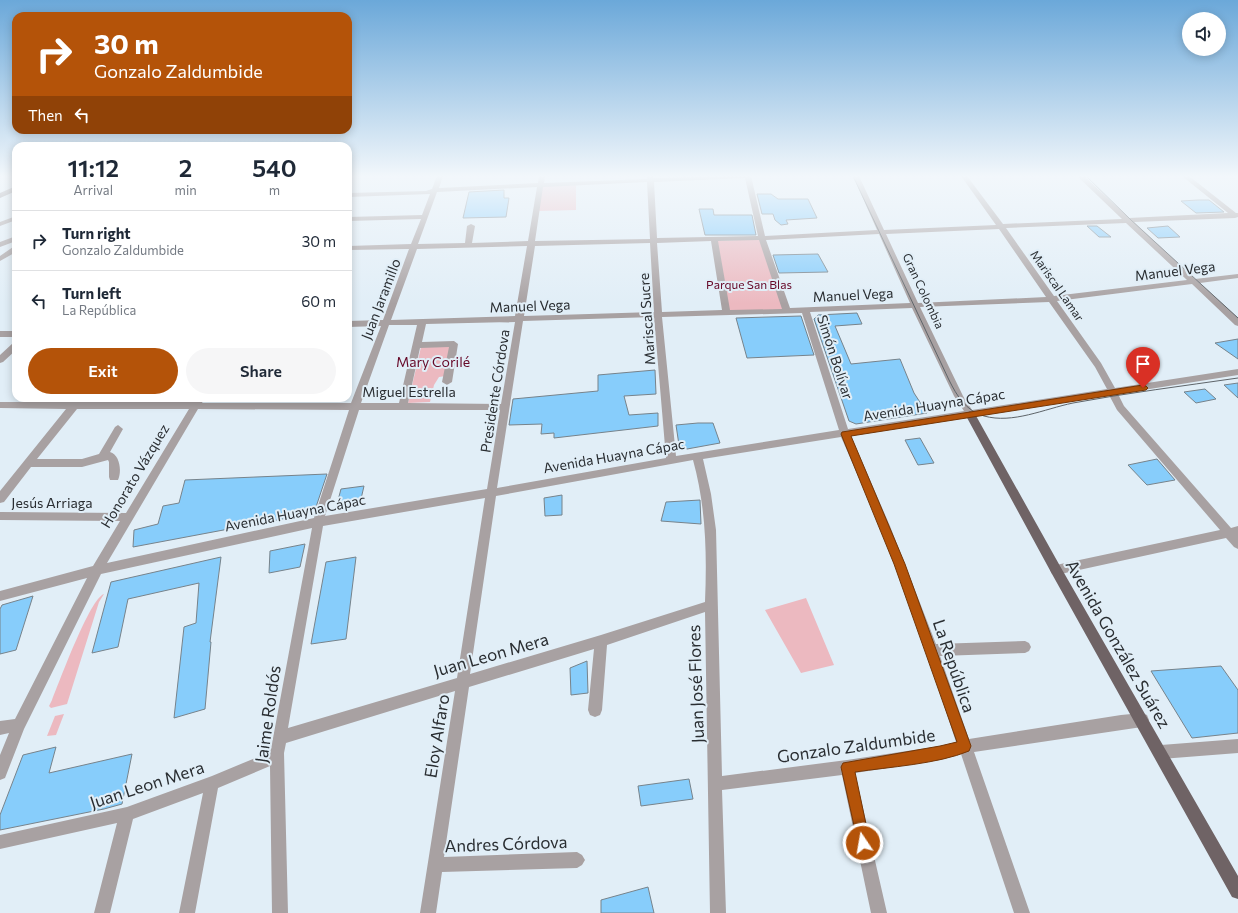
<!DOCTYPE html>
<html lang="en">
<head>
<meta charset="utf-8">
<style>
  :root { --surface:#fff; --page:#f6f6f7; --text:#1f2937; --muted:#747a83; --line:#e0e1e3; --accent:#b45309 }
  body { margin:0; font-family:Commissioner,sans-serif; background:var(--page); color:var(--text); height:100vh; display:flex; flex-direction:column; font-size:15px; white-space:nowrap }
  * { box-sizing:border-box; margin:0 }
  p { font-size:13px; color:var(--muted) }
  .icon { flex:none; width:22px; height:22px; fill:none; stroke:currentColor; stroke-width:2; stroke-linecap:round; stroke-linejoin:round }
  .map { position:relative; flex:1; overflow:hidden }
  .drawer { position:absolute; left:12px; top:142px; width:340px; height:260px; display:flex; flex-direction:column; background:var(--surface); border-radius:12px; box-shadow:0 2px 10px #0003 }
  .drawer>* { flex:none }
  .guide { position:absolute; left:12px; top:12px; width:340px; height:122px; border-radius:12px; box-shadow:0 2px 10px #0003; background:#b45309; color:#fff; overflow:hidden }
  .controls { position:absolute; left:1182px; top:12px; display:grid; gap:8px }
  .controls a { display:grid; place-items:center; width:44px; height:44px; border-radius:50%; background:var(--surface); box-shadow:0 2px 10px #0003; font-size:20px }
  .pin { position:absolute; display:grid; place-items:center; width:34px; height:34px; color:#fff; margin:-41px -17px; border-radius:50% 50% 50% 0; rotate:-45deg; box-shadow:0 0 4px #0007 }
  .pin .icon { rotate:45deg }
  .me { position:absolute; width:44px; margin:-22px; rotate:348deg; stroke-linejoin:round; filter:drop-shadow(0 0 3px #0008) }
  .turn { display:flex; align-items:center; gap:14px; height:84px; padding:0 16px; font-size:18px }
  .turn .icon { width:52px; height:52px; stroke-width:2.5 }
  .turn b { display:block; font-size:28px; line-height:34px }
  .then { display:flex; align-items:center; height:38px; padding:0 16px; background:#0003; gap:8px; font-size:15px }
  .eta { display:flex; justify-content:space-evenly; align-items:center; height:68px; text-align:center }
  .eta b { font-size:24px; font-weight:600; line-height:28px }
  .button { display:flex; gap:8px; margin-top:auto; padding:8px 16px }
  .button a { flex:1; height:46px; border-radius:24px; background:var(--accent); color:#fff; font-size:16px; font-weight:600; line-height:46px; text-align:center }
  .button a+a { background:var(--page); color:var(--text) }
  ul { padding:0; list-style:none }
  li { display:flex; align-items:center; gap:12px; height:60px; padding:0 16px; border-top:1px solid var(--line) }
  li div { flex:1 }
  li b { display:block; font-size:15px }
  li em { font-style:normal }
  .map>svg:first-child { display:block }
  .green { fill:#ecb9c0 }
  .building { fill:#87cdfb; stroke:#77838b }
  .lines { fill:none; stroke-linecap:round; stroke-linejoin:round }
  .minor { fill:#a8a1a2; fill-rule:evenodd }
  .major { fill:#6f6365; fill-rule:evenodd }
  .tram { stroke:#5e6469; stroke-width:1 }
  .route { fill:#b45309; stroke:#753606 }
  .labels { text-anchor:middle; stroke-width:4; stroke-linejoin:round; paint-order:stroke }
  .far-park-label { font-size:12px; fill:#660727; stroke:#e1eef7 }
  .far-street-label { font-size:12px; fill:#2a2e32; stroke:#e1eef7 }
  .street-label { font-size:14px; fill:#2a2e32; stroke:#e1eef7 }
  .park-label { font-size:14px; fill:#660727; stroke:#e1eef7 }
  .near-street-label { font-size:17px; fill:#2a2e32; stroke:#e1eef7 }
</style>
</head>
<body>
<div class="map">
<svg width="1238" height="913" viewBox="0 0 1238 913">
  <rect width="100%" height="100%" fill="#e1eef7"/>
  <!-- green -->
  <path class="green" d="M576 185V210L538 211 541 186Z
    M760 239 784 310 729 311 717 241Z
    M421 347H453L446 376 439 377 434 385 430 402 408 403Z
    M104 594 99 602 67 704 51 708 49 706 52 700C59 683 90 598 104 594Z
    M806 598 834 665 801 673 765 610Z
    M64 714 56 735 47 736 55 716Z"/>
  <!-- building -->
  <path class="building" d="M504 190V198H509L506 217 463 218 469 192Z
    M757 194H771L778 199H808L817 218 786 220 788 224 781 225 775 220 773 214H762Z
    M1198 200H1209L1224 212 1196 213 1181 201Z
    M699 209H713L714 215H752L756 235H705Z
    M1087 226H1097L1111 237H1099Z
    M1168 226 1180 237 1158 238 1147 228Z
    M818 254 828 272 779 273 773 255Z
    M857 313 862 324 835 326 851 364 900 359 914 393 927 413 856 424 849 421 814 319 818 315Z
    M801 316 814 355 747 358 736 318Z
    M1238 339V359L1215 343Z
    M655 370 656 394 624 396 629 415 658 413V426L554 438V433L541 434 542 424 509 425 513 399 598 391V375Z
    M1238 383V398L1224 385Z
    M1205 389 1216 399 1196 403 1184 392Z
    M698 423H713L720 443 687 449 679 445 676 425Z
    M920 438 934 463 918 465 905 440Z
    M1157 459 1175 480 1147 485 1128 465Z
    M327 474 314 513 133 547 134 530 158 524 163 506 179 503 185 480Z
    M364 486 361 499 337 504 341 489Z
    M562 495V515L545 516 544 498Z
    M700 500 701 524 661 521 666 502Z
    M305 544 300 567 269 573 270 551Z
    M221 557 210 642H211L205 709 174 718 184 627 196 623 199 583 128 599 118 647 92 653 111 582Z
    M356 557 346 639 311 644 326 562Z
    M33 596 16 650 0 654V609L2 605Z
    M587 661 588 693 571 695 570 668Z
    M1221 666 1238 690V733L1192 738 1151 671Z
    M56 747 49 773 132 754 122 804 104 809 0 830V815L23 755Z
    M689 779 693 799 641 806 638 786Z
    M648 887 654 913H601V900Z"/>
  <g class="lines">
    <!-- minor -->
    <path class="minor" d="M437 176H443L439 188 538 183 539 176H545L544 183 647 179V176H653V178L751 176 765 236 877 230 853 176H859L884 230 996 225 961 176H967L1003 224 1122 219 1077 176H1084L1129 218 1228 213 1182 176H1189L1236 213H1238V217L1235 218 1134 222 1195 279 1238 274V278L1200 283 1238 318V326L1235 325 1192 284 1057 301 1101 363 1115 388 1238 369V375L1118 394 1124 406 1231 528 1238 526V549L1234 547 1226 538 1056 575 1052 574 1050 570 1052 566 1056 565 1220 530 1117 410 1109 395 851 436 890 526 936 644 1025 641 1029 643 1031 647 1029 651 1025 653 940 656 969 739 1121 715 1142 713 1147 715 1149 720 1147 725 1142 727 974 752 1030 913H1014L961 754 940 760 855 773 887 913H871L842 775 722 790 726 913H710L705 612 607 645 602 710 600 715 595 717 590 715 588 710 594 649 469 687 444 857 577 852 582 855 585 860 582 865 577 868 442 872 436 913H420L455 691 286 743 284 753 288 913H272L270 766 218 788 195 913H179L203 793 133 819 110 913H94L117 823 0 849V835L127 807 212 776 260 756 271 749 312 528 101 574 24 729 5 778 0 780V755L9 733 0 735V721L15 719 87 578 0 601V591L93 566 120 521 0 520V512L126 513 189 409H77L37 459H82L99 454 115 427 118 425 123 429 110 452C120 455 122 471 118 480H110L109 477V462L108 460 82 467H31L4 502 0 503V491L66 409 0 408V402H72L75 398H85L82 402H193L195 398H205L202 403H351L381 326 348 327V321L383 320 409 249 348 250V246L411 244 421 219 348 221V217L422 215 430 194 348 197V193L426 191 432 189ZM745 178 758 236 657 238 654 182ZM647 182 650 239 535 241 543 187ZM537 187 528 241 472 243 475 226 471 224 467 226 465 243 418 244 437 192ZM1126 223 1187 280 1054 296 1006 228ZM999 229 1046 297 918 303 886 234ZM879 234 910 303 790 308 766 240ZM759 240 782 309 730 310 718 241ZM711 241 722 310 662 312 657 243ZM650 243 654 312 524 316 535 246ZM527 246 515 316 391 320 417 249ZM1049 302 1095 367 1107 389 972 410 963 396 920 307ZM912 308 954 396 964 411 848 429 810 312ZM802 313 839 430 676 456 662 317ZM654 317 666 458 497 488 523 321ZM515 322 501 404 408 403 420 348 449 347 442 382 447 385 452 382 458 344 454 341 422 342 426 324ZM389 325H417L399 403H361ZM198 409 349 410 314 518 107 563ZM359 410H500L487 489 325 516ZM841 437 880 526 926 650 956 742 940 746 847 760 722 776 716 530 711 494 703 459ZM693 460C706 507 707 554 705 602L601 635 470 674 496 496ZM485 498 457 678 288 728 323 526Z
      M16 216V220L0 226V222Z
      M16 236V241L0 247V242Z
      M13 247H16V252L0 261V256Z
      M0 331H16V337H0Z
      M16 342V350L3 362 0 363V355L13 343Z
      M1238 739V753L1161 759 1156 757 1154 752 1156 747 1161 745Z"/>
    <!-- major -->
    <path class="major" d="M16 186V191L0 198V193Z
      M970 411 975 414 1060 566 1238 876V899L1232 897 1052 574 965 414Z"/>
    <!-- tram -->
    <path class="tram" d="M853 176 949 380C957 396 966 411 984 416 1013 424 1044 409 1073 403 1127 393 1183 386 1238 378
      M1086 176 1131 220 1238 318"/>
  </g>
  <!-- sky -->
  <linearGradient id="sky" x2="0" y2="1"><stop stop-color="#6ba8d9"/><stop offset="0.58" stop-color="#f2f7fb"/><stop offset="1" stop-color="#f2f7fb" stop-opacity="0"/></linearGradient>
  <rect width="1238" height="304" fill="url(#sky)"/>
  <!-- route -->
  <path class="route" d="M1143 385 1146 386 1148 388 1146 390 851 436 905 564 971 746 969 751C938 764 889 767 855 772L870 843 868 848 863 850 859 848 841 767 843 763 940 746 957 742 894 564 841 434 842 432Z"/>
  <g class="labels">
    <!-- far-park labels -->
    <g class="far-park-label">
      <text x="749" y="289">Parque San Blas</text>
    </g>
    <!-- far-street labels -->
    <g class="far-street-label">
      <text transform="translate(1057 286) rotate(55)" y="4">Mariscal Lamar</text>
      <text transform="translate(923 291) rotate(65)" y="4">Gran Colombia</text>
    </g>
    <!-- street labels -->
    <g class="street-label">
      <text transform="translate(1175 271) rotate(-7)" y="5">Manuel Vega</text>
      <text transform="translate(853 295) rotate(-3)" y="5">Manuel Vega</text>
      <text transform="translate(381 299) rotate(-69)" y="5">Juan Jaramillo</text>
      <text transform="translate(530 306) rotate(-2)" y="5">Manuel Vega</text>
      <text transform="translate(647 319) rotate(-94)" y="5">Mariscal Sucre</text>
      <text transform="translate(835 357) rotate(72)" y="5">Simón Bolívar</text>
      <text transform="translate(495 391) rotate(-81)" y="5">Presidente Córdova</text>
      <text x="409" y="397">Miguel Estrella</text>
      <text transform="translate(934 405) rotate(-9)" y="5">Avenida Huayna Cápac</text>
      <text transform="translate(614 456) rotate(-10)" y="5">Avenida Huayna Cápac</text>
      <text transform="translate(135 476) rotate(-59)" y="5">Honorato Vázquez</text>
      <text x="52" y="508">Jesús Arriaga</text>
      <text transform="translate(295 513) rotate(-11)" y="5">Avenida Huayna Cápac</text>
    </g>
    <!-- park labels -->
    <g class="park-label">
      <text x="433" y="367">Mary Corilé</text>
    </g>
    <!-- near-street labels -->
    <g class="near-street-label">
      <text transform="translate(1118 644) rotate(60)" y="6">Avenida González Suárez</text>
      <text transform="translate(491 655) rotate(-16)" y="6">Juan Leon Mera</text>
      <text transform="translate(954 666) rotate(71)" y="6">La República</text>
      <text transform="translate(696 684) rotate(-92)" y="6">Juan José Flores</text>
      <text transform="translate(268 714) rotate(-82)" y="6">Jaime Roldós</text>
      <text transform="translate(437 736) rotate(-81)" y="6">Eloy Alfaro</text>
      <text transform="translate(856 746) rotate(-8)" y="6">Gonzalo Zaldumbide</text>
      <text transform="translate(147 785) rotate(-18)" y="6">Juan Leon Mera</text>
      <text transform="translate(506 844) rotate(-2)" y="6">Andres Córdova</text>
    </g>
  </g>
</svg>
<div class="controls">
<a><svg class="icon" aria-label="sound" viewBox="0 0 24 24"><path d="M4 9h4l5-4v14l-5-4H4zM17 9q2 3 0 6"/></svg></a>
</div>
<div class="pin" style="left:1143px;top:388px;background:#d93025"><svg class="icon" aria-label="arrive" viewBox="0 0 24 24"><path d="M6 21V4h12l-3 4 3 4H6"/></svg></div>
<svg class="me" style="left:863px;top:843px" viewBox="-20 -20 40 40"><circle r="17" fill="#b45309" stroke="#fff" stroke-width="3"/><path d="M0-11L8 9 0 5-8 9z" fill="#fff"/></svg>
<div class="guide">
<div class="turn"><svg class="icon" aria-label="right" viewBox="0 0 24 24"><path d="M7 20v-9h11M14 6l5 5-5 5"/></svg><div><b>30 m</b>Gonzalo Zaldumbide</div></div>
<div class="then">Then<svg class="icon" aria-label="left" viewBox="0 0 24 24"><path d="M17 20v-9H6M10 6l-5 5 5 5"/></svg></div>
</div>
<section class="drawer">
<div class="eta">
<div><b>11:12</b><p>Arrival</p></div>
<div><b>2</b><p>min</p></div>
<div><b>540</b><p>m</p></div>
</div>
<ul>
<li><svg class="icon" aria-label="right" viewBox="0 0 24 24"><path d="M7 20v-9h11M14 6l5 5-5 5"/></svg><div><b>Turn right</b><p>Gonzalo Zaldumbide</p></div><em>30 m</em></li>
<li><svg class="icon" aria-label="left" viewBox="0 0 24 24"><path d="M17 20v-9H6M10 6l-5 5 5 5"/></svg><div><b>Turn left</b><p>La República</p></div><em>60 m</em></li>
</ul>
<div class="button"><a>Exit</a><a>Share</a></div>
</section>
</div>
</body>
</html>
